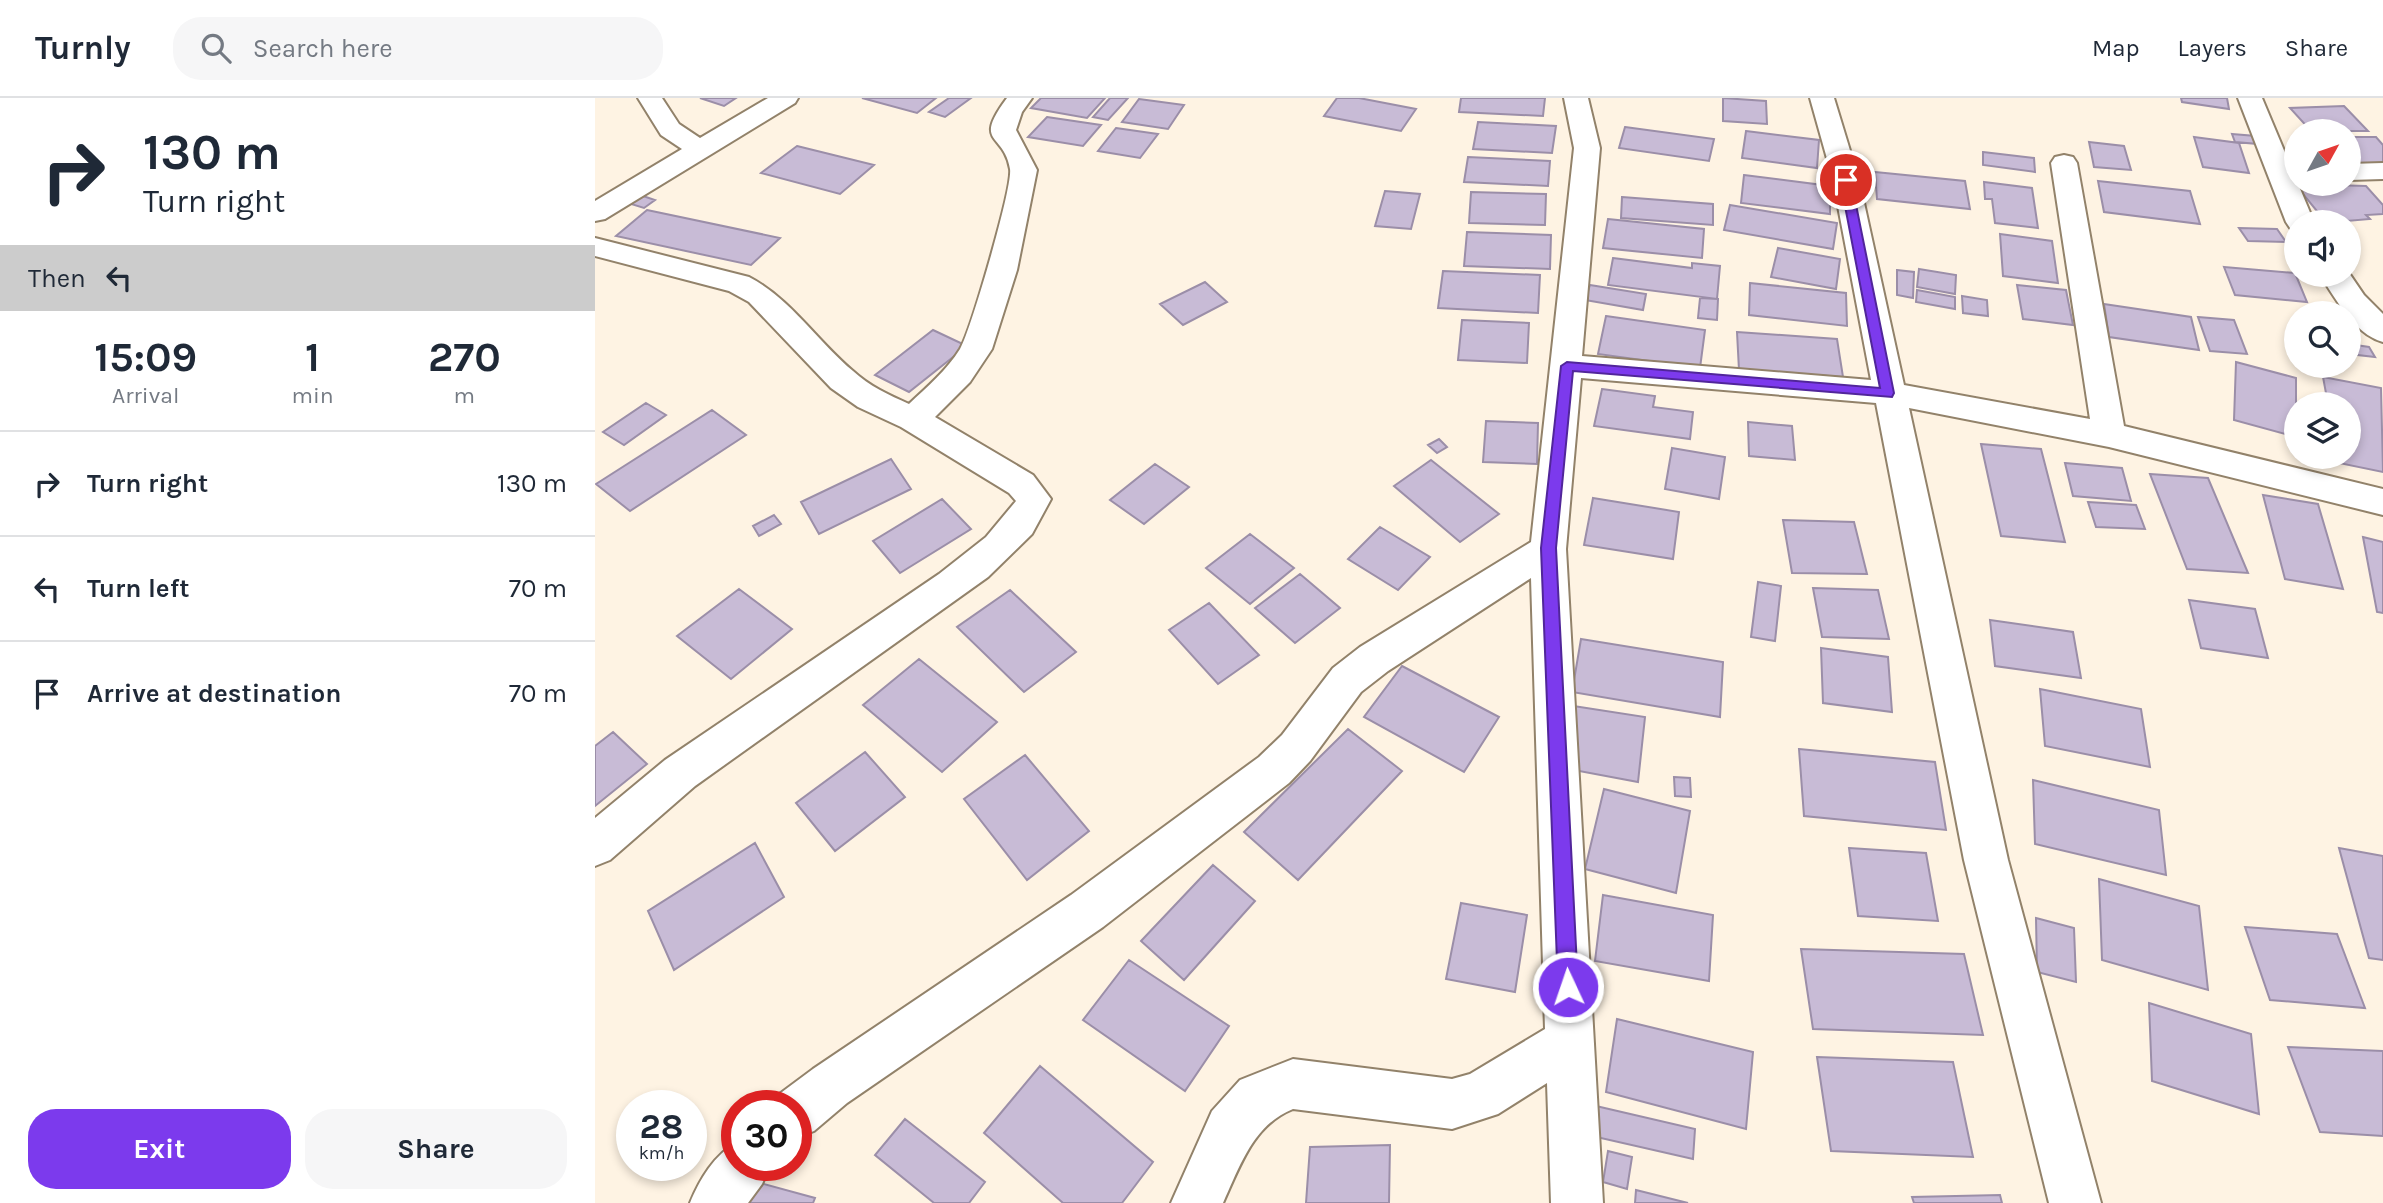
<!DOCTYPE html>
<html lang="en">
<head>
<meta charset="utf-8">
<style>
  :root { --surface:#fff; --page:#f6f6f7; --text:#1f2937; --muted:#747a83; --line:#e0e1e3; --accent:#7c3aed }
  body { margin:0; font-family:Karla,sans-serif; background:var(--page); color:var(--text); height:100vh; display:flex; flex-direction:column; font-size:26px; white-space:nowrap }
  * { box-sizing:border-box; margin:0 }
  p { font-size:23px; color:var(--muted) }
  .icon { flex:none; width:38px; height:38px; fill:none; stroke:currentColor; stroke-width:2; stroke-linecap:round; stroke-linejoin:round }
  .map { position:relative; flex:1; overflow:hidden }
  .drawer { display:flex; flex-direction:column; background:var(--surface); width:595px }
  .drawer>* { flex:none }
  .guide { background:#fff; color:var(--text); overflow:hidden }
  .needle { width:46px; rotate:50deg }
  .controls { position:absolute; left:1689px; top:21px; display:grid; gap:14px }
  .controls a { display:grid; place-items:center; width:77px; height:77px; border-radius:50%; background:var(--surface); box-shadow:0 4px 10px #0003; font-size:35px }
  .speed { position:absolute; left:21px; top:992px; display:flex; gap:14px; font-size:35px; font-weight:700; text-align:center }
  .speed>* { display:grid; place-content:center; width:91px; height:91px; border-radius:50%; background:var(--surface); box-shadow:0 4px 10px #0003; line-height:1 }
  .speed small { font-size:18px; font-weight:400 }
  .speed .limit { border:10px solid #d22; background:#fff; color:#111 }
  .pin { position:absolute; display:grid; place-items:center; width:60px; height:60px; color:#fff; margin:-30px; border:4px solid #fff; border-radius:50%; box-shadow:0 2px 7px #0007 }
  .me { position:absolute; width:77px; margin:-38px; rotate:357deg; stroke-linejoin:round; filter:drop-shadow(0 0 5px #0008) }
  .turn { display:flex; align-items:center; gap:24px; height:147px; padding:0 28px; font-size:32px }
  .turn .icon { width:91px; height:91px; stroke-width:2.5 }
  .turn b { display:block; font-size:49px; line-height:60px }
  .then { display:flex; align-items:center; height:66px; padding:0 28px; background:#0003; gap:14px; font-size:26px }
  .eta { display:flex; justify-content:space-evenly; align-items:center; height:119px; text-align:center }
  .eta b { font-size:42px; font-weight:700; line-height:49px }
  .primary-button { display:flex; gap:14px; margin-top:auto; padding:14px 28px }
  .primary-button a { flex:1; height:80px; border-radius:28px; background:var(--accent); color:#fff; font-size:28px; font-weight:700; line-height:80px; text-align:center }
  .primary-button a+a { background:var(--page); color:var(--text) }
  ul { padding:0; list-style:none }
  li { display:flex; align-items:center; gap:21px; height:105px; padding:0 28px; border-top:2px solid var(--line) }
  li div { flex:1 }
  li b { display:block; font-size:26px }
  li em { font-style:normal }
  header { display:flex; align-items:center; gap:42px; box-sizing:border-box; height:98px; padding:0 35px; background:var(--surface); border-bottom:2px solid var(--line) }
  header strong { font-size:33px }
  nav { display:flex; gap:38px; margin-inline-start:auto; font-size:24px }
  .search { width:490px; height:63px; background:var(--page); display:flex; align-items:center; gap:18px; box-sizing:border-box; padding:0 24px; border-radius:28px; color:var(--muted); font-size:26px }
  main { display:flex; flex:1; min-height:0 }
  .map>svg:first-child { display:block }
  .building { fill:#c8bbd6; stroke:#9b8ea8; stroke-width:2 }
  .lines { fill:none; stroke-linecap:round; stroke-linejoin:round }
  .minor-casing { stroke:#92826a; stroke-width:4 }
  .minor { fill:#fff; fill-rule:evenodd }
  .route { fill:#7c3aed; stroke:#51269a; stroke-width:2 }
</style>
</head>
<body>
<header>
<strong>Turnly</strong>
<div class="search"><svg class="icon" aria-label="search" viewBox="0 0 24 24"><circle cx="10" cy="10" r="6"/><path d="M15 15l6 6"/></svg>Search here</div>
<nav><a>Map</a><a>Layers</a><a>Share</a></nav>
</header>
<main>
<section class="drawer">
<div class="guide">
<div class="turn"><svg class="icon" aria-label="right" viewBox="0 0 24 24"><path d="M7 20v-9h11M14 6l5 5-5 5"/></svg><div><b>130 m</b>Turn right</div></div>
<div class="then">Then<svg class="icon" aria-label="left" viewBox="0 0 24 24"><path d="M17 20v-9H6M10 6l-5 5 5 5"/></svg></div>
</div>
<div class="eta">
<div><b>15:09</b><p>Arrival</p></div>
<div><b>1</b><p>min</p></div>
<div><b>270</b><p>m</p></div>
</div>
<ul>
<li><svg class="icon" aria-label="right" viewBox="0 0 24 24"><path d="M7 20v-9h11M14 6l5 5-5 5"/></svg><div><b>Turn right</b></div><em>130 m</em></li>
<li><svg class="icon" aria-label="left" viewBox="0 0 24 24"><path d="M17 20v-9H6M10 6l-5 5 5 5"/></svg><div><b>Turn left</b></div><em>70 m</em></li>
<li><svg class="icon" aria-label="arrive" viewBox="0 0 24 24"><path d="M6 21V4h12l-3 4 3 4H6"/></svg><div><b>Arrive at destination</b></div><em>70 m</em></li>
</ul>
<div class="primary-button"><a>Exit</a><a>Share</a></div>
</section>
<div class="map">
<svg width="1788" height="1105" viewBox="0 0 1788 1105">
  <rect width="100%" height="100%" fill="#fef3e3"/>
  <!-- building -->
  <path class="building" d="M105 0H141L129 8Z
    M267 0H341L322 15Z
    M354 0H376L350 19 334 14Z
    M446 0H510L492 20 436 10Z
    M515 0H533L513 22 498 19Z
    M742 0H764L821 11 806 33 729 18Z
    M866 0H950L948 18 864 14Z
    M1128 0 1171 3 1172 26 1128 23Z
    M1586 0H1632L1634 11 1587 4Z
    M544 1 589 7 573 31 527 24Z
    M1749 8 1773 33H1716L1695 10Z
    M452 19 506 27 488 48 433 39Z
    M883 24 961 28 957 55 878 51Z
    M1030 29 1119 41 1114 63 1024 50Z
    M521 30 563 36 545 60 503 53Z
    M1151 33 1224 42 1222 70 1147 60Z
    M1637 36 1661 38 1664 46 1640 44Z
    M1599 39 1644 45 1654 75 1608 69Z
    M1754 39H1781L1788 47V66L1754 67Z
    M1494 44 1529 48 1536 72 1499 69Z
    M202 48 279 67 245 96 166 75Z
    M1388 54 1439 60 1440 74 1388 67Z
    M873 59 955 63 953 88 869 84Z
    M1280 74 1370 83 1375 111 1282 101Z
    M1149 77 1235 88V116L1146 105Z
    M1503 83 1595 93 1605 126 1509 114Z
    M1389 84 1437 90 1443 130 1400 125 1397 101H1390Z
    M1703 86 1771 88 1788 107V116L1771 117 1775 121 1740 124 1734 118H1726L1703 90H1707Z
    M790 93 825 96 816 131 780 128Z
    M876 94 951 96 950 127 874 125Z
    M48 98 60 102 49 110 36 106Z
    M1027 99 1118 106V127L1026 120Z
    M1135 107 1242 125 1238 151 1129 132Z
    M52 112 185 140 156 167 21 138Z
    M1013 121 1109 131 1107 160 1008 150Z
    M1644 130 1682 131 1691 144 1653 143Z
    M872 134 956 137 955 171 869 168Z
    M1405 136 1457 143 1463 185 1408 178Z
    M1183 150 1245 161 1241 191 1176 179Z
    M1018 160 1097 170V165L1125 168 1122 201 1013 187Z
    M1629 169 1700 175 1712 204 1640 197Z
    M1324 171 1361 177 1360 196 1322 189Z
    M1302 172 1319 174 1318 200 1302 197Z
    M848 173 945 177 943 215 843 210Z
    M610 184 632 204 588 227 565 206Z
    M1155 185 1251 195 1252 228 1154 217Z
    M995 187 1051 196 1048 212 990 202Z
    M1422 187 1471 192 1478 227 1428 221Z
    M1322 192 1360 199V211L1321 204Z
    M1367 198 1392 202 1393 218 1368 215Z
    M1105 200 1123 201 1122 222 1103 220Z
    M1509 206 1596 219 1604 252 1514 239Z
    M1011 218 1110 232 1105 270 1003 256Z
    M1603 219 1639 222 1652 256 1615 253Z
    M867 222 934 225 932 265 863 262Z
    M338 232 372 248 314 294 280 277Z
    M1142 234 1242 241 1248 279 1144 272Z
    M1754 246 1774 249 1780 259 1754 256Z
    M1641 264 1701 280V339L1639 322Z
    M1728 279 1786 290 1788 374 1744 365 1743 359H1754V306H1733Z
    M1007 291 1060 298 1058 309 1098 314 1095 341 999 328Z
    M51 305 71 317 29 347 8 334Z
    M117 312 151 337 35 413 1 386Z
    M891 323 943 325 942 366 888 364Z
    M1153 324 1197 328 1200 362 1154 358Z
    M844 341 852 349 842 355 833 347Z
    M1386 346 1446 351 1470 444 1406 438Z
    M1077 350 1130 359 1124 401 1070 391Z
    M296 361 316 391 224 436 206 404Z
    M836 362 904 416 865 444 799 388Z
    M1470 365 1527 370 1536 403 1478 398Z
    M560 366 594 389 549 426 515 402Z
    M1555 376 1613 380 1653 475 1592 471Z
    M1668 397 1723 406 1748 491 1690 481Z
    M998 400 1084 414 1078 461 989 447Z
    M347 401 376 431 305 475 278 443Z
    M1493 404 1541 407 1550 431 1501 429Z
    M179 417 186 426 164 438 158 428Z
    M1188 422 1259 424 1272 476 1197 475Z
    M785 429 835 459 803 492 753 461Z
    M655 436 699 470 655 506 611 470Z
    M1768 439 1788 444V515L1782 514Z
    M705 476 745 510 700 545 660 510Z
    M1163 484 1186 488 1180 543 1156 539Z
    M1218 490 1283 492 1294 541 1227 539Z
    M144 491 197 531 136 581 82 538Z
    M415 492 481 554 429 594 362 529Z
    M1594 502 1660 511 1673 560 1606 550Z
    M614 505 664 557 623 586 574 532Z
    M1395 522 1478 534 1486 580 1400 568Z
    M986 541 1128 564 1125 619 977 594Z
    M1226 550 1293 559 1297 614 1228 605Z
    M324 561 402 624 347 674 268 607Z
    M807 568 904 619 869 674 769 619Z
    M1445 591 1546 611 1555 669 1450 648Z
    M972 607 1050 619 1043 684 968 670Z
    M753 631 807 673 703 782 649 734Z
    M18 634 52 666 0 708V648Z
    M1204 651 1340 664 1351 732 1209 718Z
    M270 654 310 699 240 753 201 705Z
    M430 657 494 733 432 782 369 701Z
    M1079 679 1095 680 1096 699 1080 698Z
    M1438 682 1564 712 1571 777 1440 746Z
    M1009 691 1095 713 1081 795 990 771Z
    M160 745 189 799 79 872 53 813Z
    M1254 750 1331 755 1343 823 1263 818Z
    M1744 750 1788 758V862L1774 860Z
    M618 767 660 803 589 882 546 843Z
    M1504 781 1604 808 1613 892 1507 862Z
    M1008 797 1118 817 1114 883 1000 863Z
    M866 805 932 817 920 894 851 881Z
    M1441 820 1479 830 1481 884 1442 874Z
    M1650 829 1742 836 1770 910 1675 902Z
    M1206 851 1369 856 1388 937 1218 931Z
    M534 862 634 928 590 993 488 922Z
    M1554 905 1656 936 1664 1016 1557 983Z
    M1022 921 1158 954 1151 1031 1011 994Z
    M1693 949 1788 953V1038L1725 1034Z
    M1222 959 1358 964 1378 1059 1236 1053Z
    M445 968 558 1064 527 1105H468L389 1035Z
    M1001 1008 1100 1031 1098 1061 997 1038Z
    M310 1021 390 1084 374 1105H339L280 1057Z
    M795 1047 794 1105H711L715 1049Z
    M1013 1053 1037 1059 1032 1091 1008 1084Z
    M165 1085 220 1100 218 1105H154Z
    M1041 1092 1093 1105H1040Z
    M1405 1097 1407 1105H1319L1317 1099Z"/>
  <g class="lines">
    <defs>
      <path id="minor" d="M43 0H67L84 26 105 40 173 0H203L200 5 10 121 0 123V103L87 51 66 37Z
        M412 0H437L427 14 421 32 442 72 422 172 397 251 375 284 340 319 438 377 456 401 437 436 393 479 100 688 15 762 0 768V720L70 662 344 476 391 439 421 403 414 395 306 329 263 309 236 290 154 204 134 193 0 158V140L154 179C196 201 222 243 258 273 274 288 294 297 314 306 332 289 352 272 365 251 376 232 418 88 415 71 409 34 377 47 412 0Z
        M969 0H993L1005 50 987 258 1276 282 1238 82 1215 0H1239L1264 82 1309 287 1495 321 1456 65 1460 59 1469 57 1478 59 1482 65 1529 328 1788 391V417L1514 349 1314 310 1413 762 1506 1105H1454L1369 762 1281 305 986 280 971 451 1008 1105H956L952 985 903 1016 857 1031 698 1011C658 1027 645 1068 628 1105H576L617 1013 645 982 698 961 857 981 875 976 950 931 936 480 793 573 766 594 715 663 694 685 508 829 252 1005 219 1033 201 1040V1008H179L183 997 218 971 476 797 664 659 687 637 738 570 765 549 936 444 979 50Z
        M1643 0H1667L1719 124H1701V132L1695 130 1691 124Z
        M1788 65V81L1754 82V66Z
        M1754 175 1769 197 1788 216V244C1759 236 1741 201 1725 177Z
        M142 1045V1068H175L167 1086 153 1105H95C104 1083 120 1055 142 1045Z"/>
    </defs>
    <!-- minor casing -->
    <use href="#minor" class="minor-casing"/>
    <!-- minor -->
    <use href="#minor" class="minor"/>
  </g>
  <!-- route -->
  <path class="route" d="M1251 78 1256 82 1299 295 1297 299 978 273 961 450 983 889 980 896 973 899 966 896 963 889 946 450 966 268 972 264 1285 290 1245 82Z"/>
</svg>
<div class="controls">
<a><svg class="needle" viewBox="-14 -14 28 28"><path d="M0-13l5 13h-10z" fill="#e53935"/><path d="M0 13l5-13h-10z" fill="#747a83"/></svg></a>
<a><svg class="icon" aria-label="sound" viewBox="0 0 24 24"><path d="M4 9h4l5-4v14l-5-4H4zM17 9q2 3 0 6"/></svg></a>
<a><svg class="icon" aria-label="search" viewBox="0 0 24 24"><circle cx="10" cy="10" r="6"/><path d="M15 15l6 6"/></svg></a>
<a><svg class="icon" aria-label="layers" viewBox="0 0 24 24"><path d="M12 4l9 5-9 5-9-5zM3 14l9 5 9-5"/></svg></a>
</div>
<div class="speed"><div>28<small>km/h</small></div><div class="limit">30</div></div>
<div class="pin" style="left:1251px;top:82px;background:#d93025"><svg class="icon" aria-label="arrive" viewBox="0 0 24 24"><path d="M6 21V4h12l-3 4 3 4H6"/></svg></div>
<svg class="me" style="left:973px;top:889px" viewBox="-20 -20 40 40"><circle r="17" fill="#7c3aed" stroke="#fff" stroke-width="3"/><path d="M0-11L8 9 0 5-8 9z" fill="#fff"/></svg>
</div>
</main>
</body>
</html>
